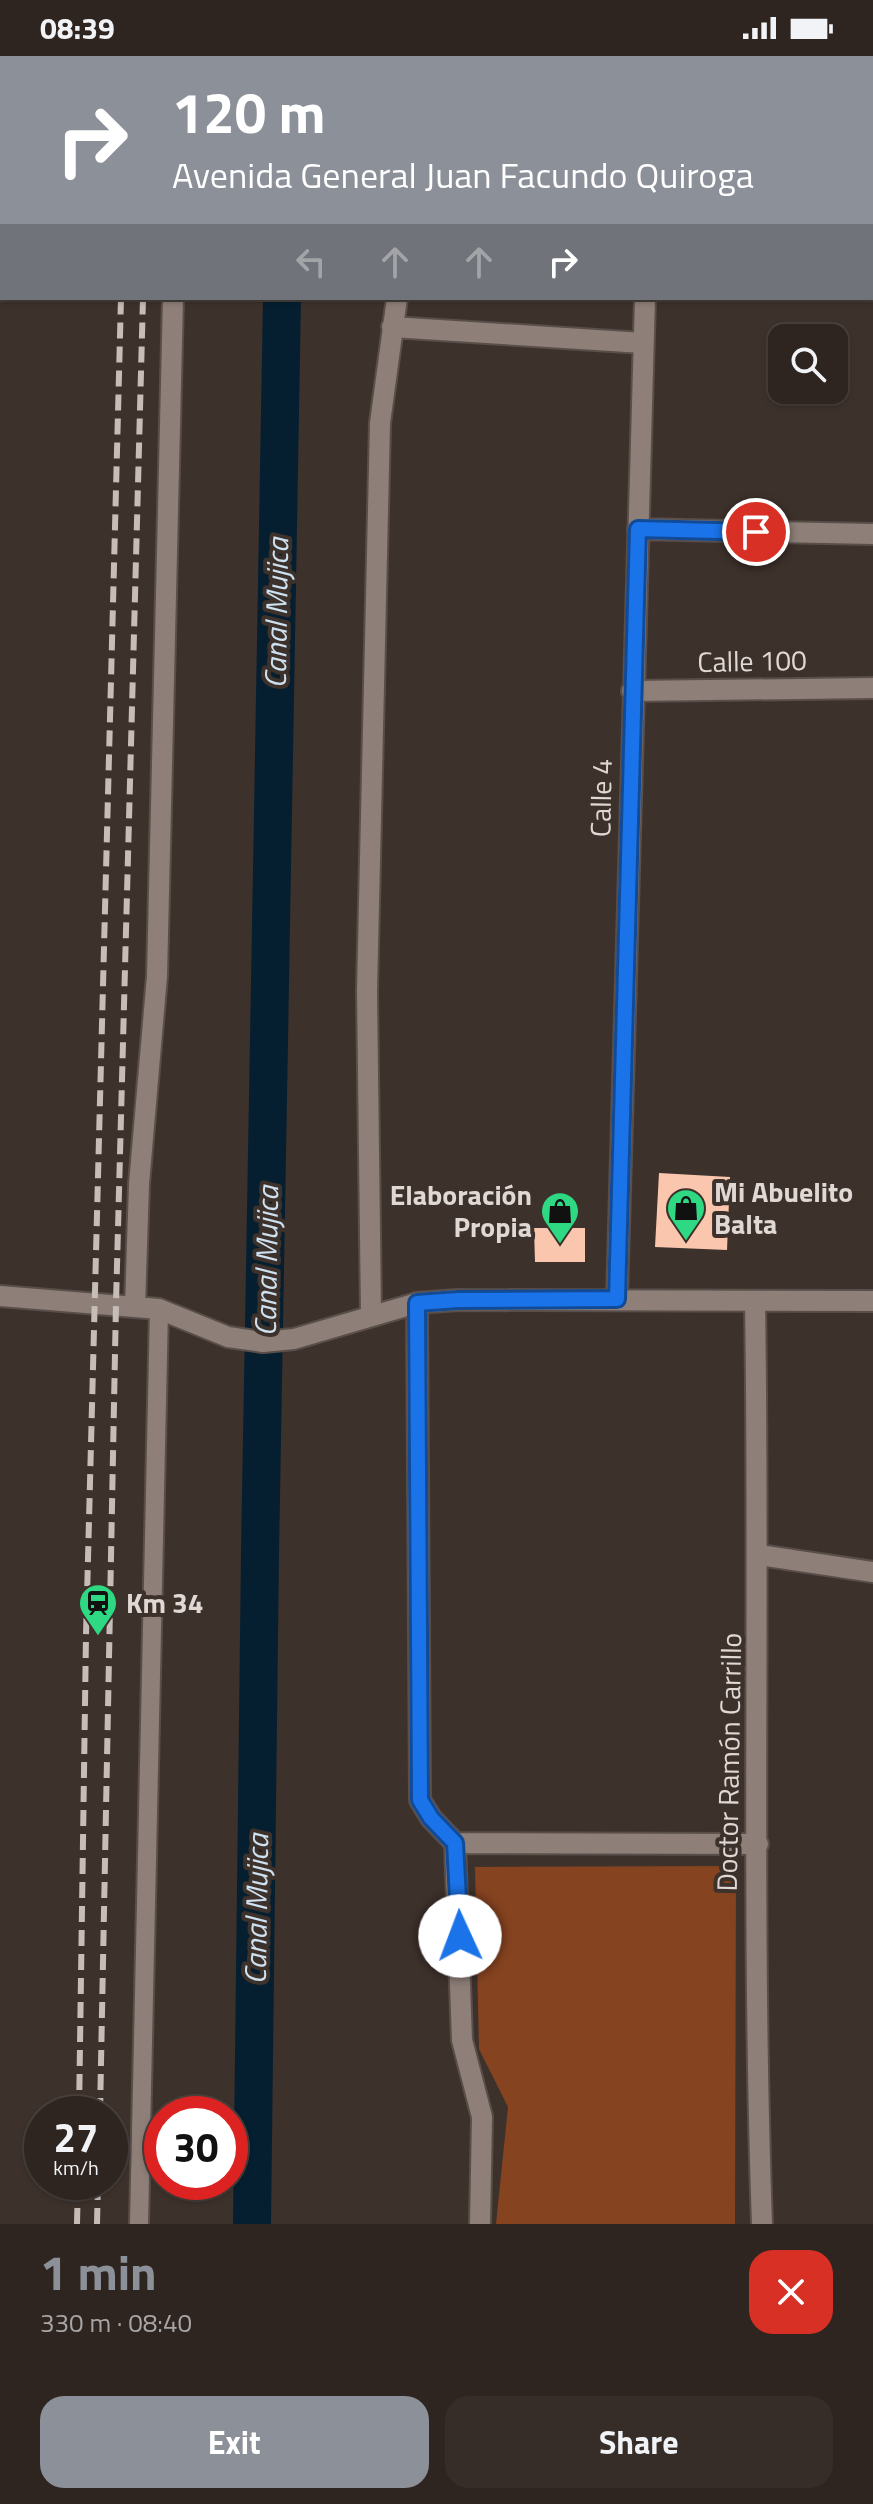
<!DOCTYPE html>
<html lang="en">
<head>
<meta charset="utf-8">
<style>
  :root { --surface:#2e2520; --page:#362d29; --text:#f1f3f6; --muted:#a7a5a5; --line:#49423e; --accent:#8c9099 }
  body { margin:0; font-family:"Titillium Web",sans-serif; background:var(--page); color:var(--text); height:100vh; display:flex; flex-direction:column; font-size:30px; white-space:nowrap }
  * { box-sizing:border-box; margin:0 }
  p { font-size:26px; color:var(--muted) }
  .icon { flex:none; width:44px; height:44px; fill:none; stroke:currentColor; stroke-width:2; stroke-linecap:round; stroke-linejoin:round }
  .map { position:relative; height:2168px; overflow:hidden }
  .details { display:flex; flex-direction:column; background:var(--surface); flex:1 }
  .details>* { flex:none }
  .hud { position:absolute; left:0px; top:0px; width:874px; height:244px; box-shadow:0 2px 6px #0004,0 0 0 2px var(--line); background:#8c9099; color:#fff; overflow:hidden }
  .tools { position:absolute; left:768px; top:268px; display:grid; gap:16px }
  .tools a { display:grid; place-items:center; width:80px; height:80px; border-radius:16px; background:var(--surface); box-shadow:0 2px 6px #0004,0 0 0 2px var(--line); font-size:40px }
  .speed { position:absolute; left:24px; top:2040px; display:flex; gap:16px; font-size:40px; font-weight:700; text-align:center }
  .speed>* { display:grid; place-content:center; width:104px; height:104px; border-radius:50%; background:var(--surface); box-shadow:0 2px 6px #0004,0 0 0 2px var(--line); line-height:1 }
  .speed small { font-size:20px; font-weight:400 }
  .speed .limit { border:12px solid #d22; background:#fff; color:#111 }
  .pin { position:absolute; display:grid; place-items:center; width:68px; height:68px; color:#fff; margin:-34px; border:4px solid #fff; border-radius:50%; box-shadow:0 2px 8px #0007 }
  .me { position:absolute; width:88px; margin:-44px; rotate:358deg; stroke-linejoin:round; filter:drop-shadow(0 0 6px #0008) }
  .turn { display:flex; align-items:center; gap:28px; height:168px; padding:0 40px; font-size:36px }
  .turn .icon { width:104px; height:104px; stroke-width:2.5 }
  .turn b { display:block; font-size:56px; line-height:68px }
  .lanes { display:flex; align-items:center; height:76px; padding:0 40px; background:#0003; justify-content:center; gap:40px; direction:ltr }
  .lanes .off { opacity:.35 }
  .round { display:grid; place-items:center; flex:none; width:84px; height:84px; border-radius:24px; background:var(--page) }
  .headline { display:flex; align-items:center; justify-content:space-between; height:136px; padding:0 40px }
  h1 { font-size:48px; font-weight:700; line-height:60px; color:var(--accent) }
  .cta { display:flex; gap:16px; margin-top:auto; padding:16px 40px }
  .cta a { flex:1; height:92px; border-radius:24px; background:var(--accent); color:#fff; font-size:32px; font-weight:700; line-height:92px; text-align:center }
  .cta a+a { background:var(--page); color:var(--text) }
  .status { display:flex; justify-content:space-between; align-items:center; height:56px; padding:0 40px; background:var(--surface); direction:ltr }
  .status svg { height:22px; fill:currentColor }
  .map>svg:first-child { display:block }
  .green { fill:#864320 }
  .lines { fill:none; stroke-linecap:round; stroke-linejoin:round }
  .canal { stroke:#051f30; stroke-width:38 }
  .building { fill:#fac6ad }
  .service-casing { stroke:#594e49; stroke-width:22 }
  .minor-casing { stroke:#594e49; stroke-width:24 }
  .tertiary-casing { stroke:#594e49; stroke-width:24 }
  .service { stroke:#8e7f78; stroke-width:18 }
  .minor { stroke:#8e7f78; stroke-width:20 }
  .tertiary { stroke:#8e7f78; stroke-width:20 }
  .rail { stroke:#c6bdb9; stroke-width:6; stroke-dasharray:16 8; stroke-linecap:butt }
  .route-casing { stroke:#114b97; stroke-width:20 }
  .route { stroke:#1a73e8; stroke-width:14 }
  .labels { text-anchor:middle; stroke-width:8; stroke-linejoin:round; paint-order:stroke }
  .street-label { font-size:28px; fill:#e0d8d4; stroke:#3d312b }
  .poi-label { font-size:28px; font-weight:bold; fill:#e0d8d4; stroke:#3d312b; text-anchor:start }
  .water-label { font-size:30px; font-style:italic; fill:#cee1f0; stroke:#3d312b }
</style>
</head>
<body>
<div class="status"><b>08:39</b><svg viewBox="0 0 49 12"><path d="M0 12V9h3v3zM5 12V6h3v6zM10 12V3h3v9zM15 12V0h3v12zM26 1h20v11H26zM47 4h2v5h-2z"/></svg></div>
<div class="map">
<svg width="873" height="2168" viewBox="0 0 873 2168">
  <rect width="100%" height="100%" fill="#3d312b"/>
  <!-- green -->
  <path class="green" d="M440 0H622L440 2Z
    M736 1810 735 2168H496L508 2051 479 1993 475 1811Z"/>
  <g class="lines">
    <!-- canal -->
    <path class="canal" d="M286 2V0
      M252 2168 260 1497 282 242"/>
  </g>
  <!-- building -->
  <path class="building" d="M659 1117 730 1121 727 1194 655 1191Z
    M534 1172H585V1206H535Z"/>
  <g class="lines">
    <defs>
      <path id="service" d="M139 2168 159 1253"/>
      <path id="minor" d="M179 2V0
        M418 2V0
        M652 2V0
        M872 146H873
        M392 271 643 287
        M638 473 873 478
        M632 635 873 632
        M617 1243 645 242
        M755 1245C760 1553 751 1860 762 2168
        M417 1247 420 1744 431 1762 455 1787 462 1984 482 2061 480 2168
        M135 1251 139 1128 157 920 173 242
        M371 1258 367 935 380 367 397 242
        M759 1499 873 1516
        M455 1787 758 1788"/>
      <path id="tertiary" d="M0 1240 159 1253 228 1281 263 1286 294 1283 417 1247 458 1244 873 1245"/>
    </defs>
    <!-- service casing -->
    <use href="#service" class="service-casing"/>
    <!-- minor casing -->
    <use href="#minor" class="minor-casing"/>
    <!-- tertiary casing -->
    <use href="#tertiary" class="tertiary-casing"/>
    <!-- service -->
    <use href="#service" class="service"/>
    <!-- minor -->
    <use href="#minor" class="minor"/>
    <!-- tertiary -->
    <use href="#tertiary" class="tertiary"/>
    <!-- rail -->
    <path class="rail" d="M126 2V0
      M150 2V0
      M79 2058 86 1579 121 242
      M100 2058 116 1247 143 242
      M77 2168 78 2126
      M97 2168 98 2126"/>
  </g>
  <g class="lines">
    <defs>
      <path id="route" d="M460 1880 455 1787 431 1762 420 1744 417 1247 458 1244 617 1243 638 473 756 476"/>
    </defs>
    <!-- route casing -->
    <use href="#route" class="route-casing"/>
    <!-- route -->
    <use href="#route" class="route"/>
  </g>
  <!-- icons -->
  <defs>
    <symbol id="shop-pin" viewBox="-11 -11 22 30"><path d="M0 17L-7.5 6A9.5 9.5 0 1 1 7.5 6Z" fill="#2fd883" stroke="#3d312b"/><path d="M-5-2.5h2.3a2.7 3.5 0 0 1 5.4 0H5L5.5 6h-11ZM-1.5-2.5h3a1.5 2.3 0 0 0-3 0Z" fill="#111"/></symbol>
    <symbol id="station-pin" viewBox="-11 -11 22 30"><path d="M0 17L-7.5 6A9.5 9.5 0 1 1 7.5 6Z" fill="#2fd883" stroke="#3d312b"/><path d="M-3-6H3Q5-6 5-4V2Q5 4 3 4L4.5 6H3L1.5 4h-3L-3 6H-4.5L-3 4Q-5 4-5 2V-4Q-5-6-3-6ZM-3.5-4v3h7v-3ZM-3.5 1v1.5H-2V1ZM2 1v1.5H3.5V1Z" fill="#111"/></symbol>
  </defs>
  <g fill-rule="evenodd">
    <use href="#shop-pin" x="664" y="1130" width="44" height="60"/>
    <use href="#shop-pin" x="538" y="1133" width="44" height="60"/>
    <use href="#station-pin" x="76" y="1525" width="44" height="60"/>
  </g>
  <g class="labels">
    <!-- street labels -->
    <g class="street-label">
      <text transform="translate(752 605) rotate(-1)" y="10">Calle 100</text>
      <text transform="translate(601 742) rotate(-89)" y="10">Calle 4</text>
      <text transform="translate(729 1706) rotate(-89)" y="10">Doctor Ramón Carrillo</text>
    </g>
    <!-- poi labels -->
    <g class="poi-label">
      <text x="714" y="1146">Mi Abuelito<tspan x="714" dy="32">Balta</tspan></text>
      <text x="532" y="1149" text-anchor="end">Elaboración<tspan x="532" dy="32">Propia</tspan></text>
      <text x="126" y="1557">Km 34</text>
    </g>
    <!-- water labels -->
    <g class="water-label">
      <text transform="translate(277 557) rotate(-89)" y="10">Canal Mujica</text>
      <text transform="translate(267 1205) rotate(-89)" y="10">Canal Mujica</text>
      <text transform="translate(257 1853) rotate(-89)" y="10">Canal Mujica</text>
    </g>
  </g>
</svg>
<div class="tools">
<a><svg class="icon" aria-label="search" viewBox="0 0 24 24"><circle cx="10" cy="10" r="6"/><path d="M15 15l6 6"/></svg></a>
</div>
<div class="speed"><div>27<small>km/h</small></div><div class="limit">30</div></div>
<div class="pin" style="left:756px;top:476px;background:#d93025"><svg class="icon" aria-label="arrive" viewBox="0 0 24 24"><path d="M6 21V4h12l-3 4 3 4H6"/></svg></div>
<svg class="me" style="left:460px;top:1880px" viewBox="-20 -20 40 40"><circle r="19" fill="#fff"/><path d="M0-13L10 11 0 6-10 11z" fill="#1a73e8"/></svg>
<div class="hud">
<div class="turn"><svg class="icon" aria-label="right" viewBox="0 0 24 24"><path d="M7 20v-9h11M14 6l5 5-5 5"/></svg><div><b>120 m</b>Avenida General Juan Facundo Quiroga</div></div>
<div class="lanes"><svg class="icon off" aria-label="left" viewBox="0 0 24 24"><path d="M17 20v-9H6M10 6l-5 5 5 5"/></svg><svg class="icon off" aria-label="ahead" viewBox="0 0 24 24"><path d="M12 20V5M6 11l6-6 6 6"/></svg><svg class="icon off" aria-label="ahead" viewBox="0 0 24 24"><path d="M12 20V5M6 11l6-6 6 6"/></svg><svg class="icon" aria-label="right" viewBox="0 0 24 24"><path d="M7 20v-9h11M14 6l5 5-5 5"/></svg></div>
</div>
</div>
<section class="details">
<div class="headline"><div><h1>1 min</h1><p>330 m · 08:40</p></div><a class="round" style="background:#d93025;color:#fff"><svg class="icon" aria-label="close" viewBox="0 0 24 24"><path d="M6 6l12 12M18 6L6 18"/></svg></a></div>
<div class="cta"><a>Exit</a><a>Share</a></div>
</section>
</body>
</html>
